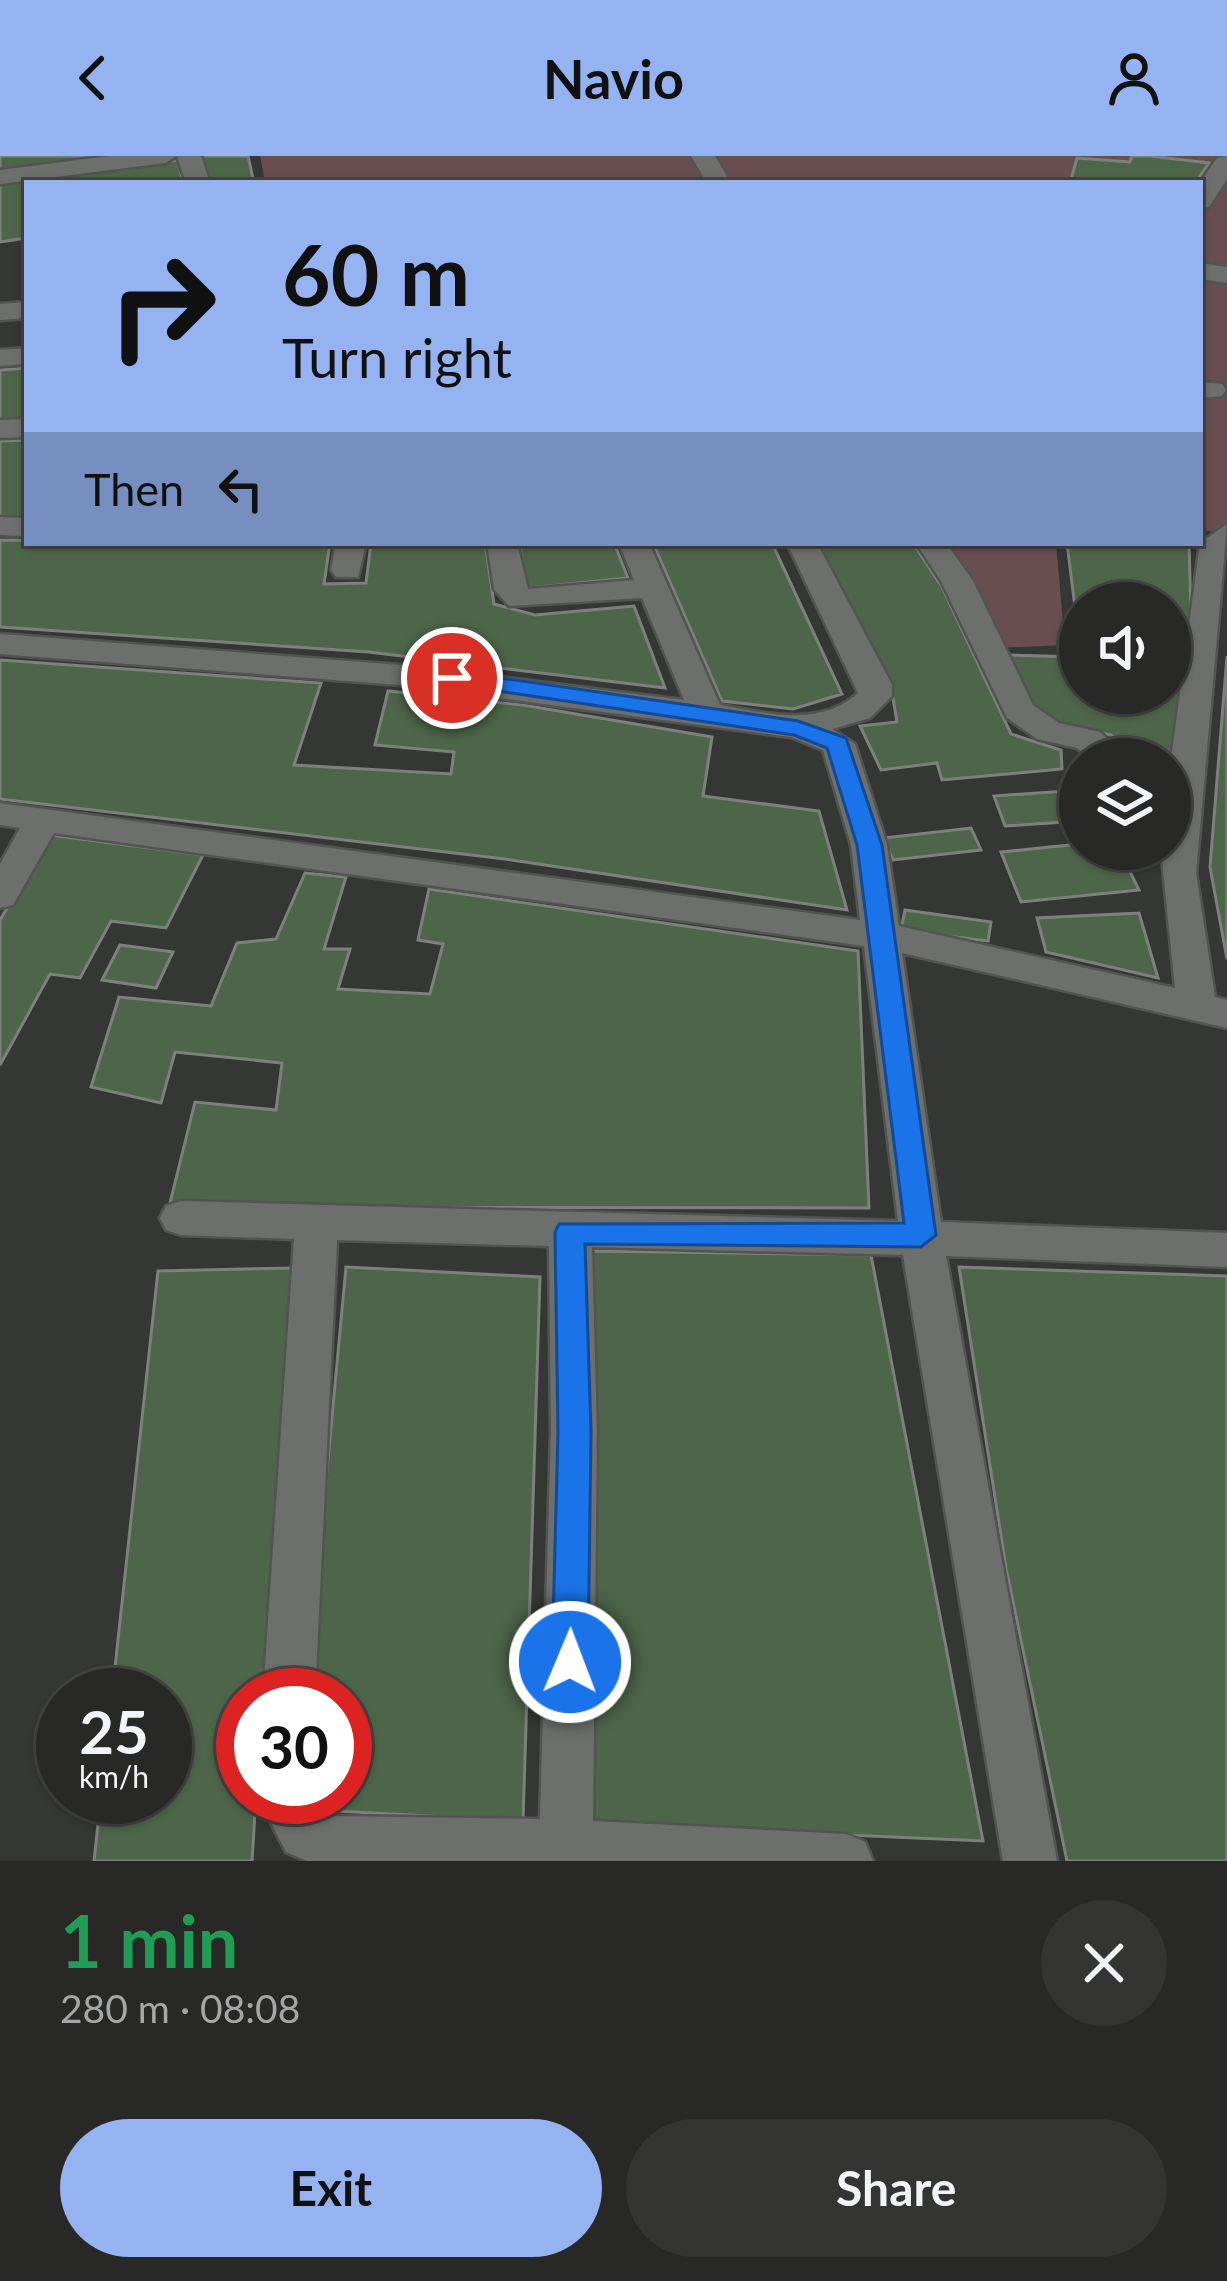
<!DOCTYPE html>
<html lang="en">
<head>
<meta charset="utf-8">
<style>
  :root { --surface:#282927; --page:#343533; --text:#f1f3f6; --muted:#a5a6a7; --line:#444544; --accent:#95b2f1 }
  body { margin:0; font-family:Lato,sans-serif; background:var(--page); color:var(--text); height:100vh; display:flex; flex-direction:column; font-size:45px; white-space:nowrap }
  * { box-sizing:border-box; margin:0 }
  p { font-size:39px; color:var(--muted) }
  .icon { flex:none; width:66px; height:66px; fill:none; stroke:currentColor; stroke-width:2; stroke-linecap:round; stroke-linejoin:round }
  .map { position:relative; height:1705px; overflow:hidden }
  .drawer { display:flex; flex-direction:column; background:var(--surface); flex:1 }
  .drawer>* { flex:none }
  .top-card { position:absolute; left:24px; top:24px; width:1179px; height:366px; border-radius:0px; box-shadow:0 3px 9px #0004,0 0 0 3px var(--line); background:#95b2f1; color:#111; overflow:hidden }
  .fabs { position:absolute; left:1059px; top:426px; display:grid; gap:24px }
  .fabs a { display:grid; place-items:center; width:132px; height:132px; border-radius:50%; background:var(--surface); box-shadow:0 3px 9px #0004,0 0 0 3px var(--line); font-size:60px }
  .speed { position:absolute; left:36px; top:1512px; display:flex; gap:24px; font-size:60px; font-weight:700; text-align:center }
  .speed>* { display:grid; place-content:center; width:156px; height:156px; border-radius:50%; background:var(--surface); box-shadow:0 3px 9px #0004,0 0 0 3px var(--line); line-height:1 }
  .speed small { font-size:30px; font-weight:400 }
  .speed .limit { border:18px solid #d22; background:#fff; color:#111 }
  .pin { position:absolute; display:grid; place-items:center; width:102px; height:102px; color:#fff; margin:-51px; border:6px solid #fff; border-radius:50%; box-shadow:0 3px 12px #0007 }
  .me { position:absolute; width:132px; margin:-66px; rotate:1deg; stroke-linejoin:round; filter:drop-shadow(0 0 9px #0008) }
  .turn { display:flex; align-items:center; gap:42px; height:252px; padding:0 60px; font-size:54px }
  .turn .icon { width:156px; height:156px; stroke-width:2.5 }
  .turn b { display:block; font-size:84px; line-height:102px }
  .then { display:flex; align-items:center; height:114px; padding:0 60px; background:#0003; gap:24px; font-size:45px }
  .round { display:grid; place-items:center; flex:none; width:126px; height:126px; border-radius:63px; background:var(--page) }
  .headline { display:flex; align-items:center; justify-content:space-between; height:204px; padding:0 60px }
  h1 { font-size:72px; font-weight:700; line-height:90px; color:#1e9e55 }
  .button { display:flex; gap:24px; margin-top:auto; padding:24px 60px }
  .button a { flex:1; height:138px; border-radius:72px; background:var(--accent); color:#111; font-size:48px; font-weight:700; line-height:138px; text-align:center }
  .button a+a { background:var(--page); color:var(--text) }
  header { display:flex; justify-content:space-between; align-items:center; height:156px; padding:0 60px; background:var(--accent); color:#111; font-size:54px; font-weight:700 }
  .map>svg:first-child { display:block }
  .green { fill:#694e50 }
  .building { fill:#4d6549; stroke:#7d807d; stroke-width:3 }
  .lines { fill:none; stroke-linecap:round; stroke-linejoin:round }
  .street-casing { stroke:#525452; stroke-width:5 }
  .street { fill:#6c6f6c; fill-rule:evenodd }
  .route { fill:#1a73e8; stroke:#114b97; stroke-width:3 }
</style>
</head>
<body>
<header><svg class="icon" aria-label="back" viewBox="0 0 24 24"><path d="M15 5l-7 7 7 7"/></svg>Navio<svg class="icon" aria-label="person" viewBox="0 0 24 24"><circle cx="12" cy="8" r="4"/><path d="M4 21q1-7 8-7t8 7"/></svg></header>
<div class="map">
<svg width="1227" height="1705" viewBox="0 0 1227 1705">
  <rect width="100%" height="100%" fill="#353734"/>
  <!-- green -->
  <path class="green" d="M260 0H1227V379L1200 373V27H265Z
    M947 387H1056L1065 489 996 492 971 426Z"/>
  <!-- building -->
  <path class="building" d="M0 0H132L0 18Z
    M199 0H248L254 27H208Z
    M1132 0H1150L1209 7 1195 27H1070L1077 2 1130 6Z
    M178 4 183 27H27V82L0 86V27Z
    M27 212V264H0V214Z
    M27 284V361L0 360V285Z
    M0 384 330 387 324 428 366 427 371 387H485L494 448 535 459 634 450 665 532 369 496 0 471Z
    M519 387H614L628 422 527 432Z
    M653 387H772L842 538 793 553 722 545Z
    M815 387H913L942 431 1011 578 1061 594 1062 613 942 624 937 607 881 614 860 570 897 566 891 530Z
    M1067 387H1189L1191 457 1172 609 1170 603H1129L1111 579 1056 570 1030 552 1004 499 1080 501V537H1170V447H1080V492Z
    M1227 500V803L1210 711Z
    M0 504 321 527 294 609 451 618 454 596 375 589 388 535 523 549 712 581 703 640 819 655 847 754 505 703 0 643Z
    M1080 634V665L1005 670 994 640Z
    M971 672 981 694 893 704 884 682Z
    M50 679 203 699 166 772 111 765 80 822 50 818 0 909V764Z
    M1080 688V693H1119L1139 734 1021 746 1001 696Z
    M305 717 346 721 324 793H350L338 833 430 838 443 788 418 784 429 733 858 795 869 1052 169 1051 195 946 276 954 282 907 175 896 161 947 91 931 119 841 211 850 237 787 276 783Z
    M905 754 991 766 988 785 901 774Z
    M1139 757 1158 822 1046 796 1037 762Z
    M120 789 173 796 156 832 102 824Z
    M592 1095 871 1099 983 1685 593 1668Z
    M346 1111 540 1121 523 1665 335 1655 311 1641H345V1539H306Z
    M959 1111 1227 1120V1705H1067L1006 1412Z
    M292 1112 263 1539H243V1641H256L252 1705H94L101 1641H165V1539H112L158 1115Z"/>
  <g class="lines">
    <defs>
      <path id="street" d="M109 0H177L165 7 0 28V14Z
        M177 0H201L210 27H186Z
        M691 0H715L731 27H707Z
        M1227 0V23L1209 51 1200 53V27L1217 2Z
        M1200 107 1227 111V127L1200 123Z
        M27 146V162L0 164V148Z
        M27 192V208L0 210V194Z
        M1200 226 1222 228 1226 234 1222 240 1200 242Z
        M27 263V281L0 282V264Z
        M0 361 27 362V380L0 379Z
        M1227 368 1196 717 1215 841 1227 844V872L902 797 941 1066 1227 1077V1111L946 1100 1057 1705H1003L903 1099 592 1091 597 1276 593 1665 846 1678 865 1686 873 1705H307L286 1696 258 1641H314L329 1660 540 1663 551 1276 549 1090 337 1084 315 1539H263L294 1083 181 1079 166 1074 160 1062 166 1050 181 1045 898 1065 864 790 54 677 13 749 0 752V708L20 672 0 669V647L860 764 851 689 823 594 791 581 400 529 0 498V478L400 509 684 544 642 442 509 450 494 433 487 387H517L528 433 634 424 619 387H649L720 549C766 557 819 572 858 537L787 387H817L892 529V540L870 562 832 573 855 588 887 689 899 770 1175 832 1161 693H1170V611L1200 387Z
        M336 387H366L358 421H336L331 414Z
        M916 387H946L973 425 1033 549 1059 567 1100 576 1128 603H1090L1077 592 1037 583 1007 562 941 425Z"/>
    </defs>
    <!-- street casing -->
    <use href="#street" class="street-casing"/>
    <!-- street -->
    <use href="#street" class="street"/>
  </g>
  <!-- route -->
  <path class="route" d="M452 515 798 565 846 582 882 689 936 1079 921 1091 585 1088 591 1276 588 1506 583 1518 570 1522 557 1518 552 1506 558 1276 555 1076 559 1068 904 1067 857 689 827 592 794 579 444 527V517Z"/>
</svg>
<div class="fabs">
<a><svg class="icon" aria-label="sound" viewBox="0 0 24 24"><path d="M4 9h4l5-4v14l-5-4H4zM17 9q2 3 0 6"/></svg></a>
<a><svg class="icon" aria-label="layers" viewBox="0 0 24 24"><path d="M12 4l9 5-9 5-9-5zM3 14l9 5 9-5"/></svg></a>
</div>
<div class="speed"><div>25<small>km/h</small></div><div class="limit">30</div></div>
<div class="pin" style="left:452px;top:522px;background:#d93025"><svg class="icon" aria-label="arrive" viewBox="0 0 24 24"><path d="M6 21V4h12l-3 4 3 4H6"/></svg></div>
<svg class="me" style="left:570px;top:1506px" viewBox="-20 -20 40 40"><circle r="17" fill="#1a73e8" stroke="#fff" stroke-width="3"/><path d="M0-11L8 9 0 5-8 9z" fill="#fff"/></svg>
<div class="top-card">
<div class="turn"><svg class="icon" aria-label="right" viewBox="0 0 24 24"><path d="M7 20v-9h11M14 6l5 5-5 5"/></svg><div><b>60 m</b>Turn right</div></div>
<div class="then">Then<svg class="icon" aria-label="left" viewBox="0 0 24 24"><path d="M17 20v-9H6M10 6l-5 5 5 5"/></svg></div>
</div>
</div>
<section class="drawer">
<div class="headline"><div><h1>1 min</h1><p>280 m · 08:08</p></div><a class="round"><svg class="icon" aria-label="close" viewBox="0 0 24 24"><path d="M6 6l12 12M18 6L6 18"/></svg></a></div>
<div class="button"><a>Exit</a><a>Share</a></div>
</section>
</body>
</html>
